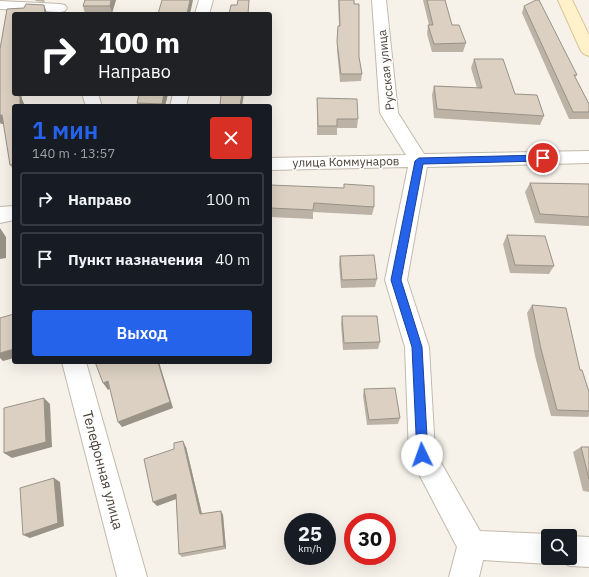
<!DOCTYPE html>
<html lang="ru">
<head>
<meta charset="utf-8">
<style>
  :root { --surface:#171b24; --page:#242831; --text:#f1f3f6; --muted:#9ea1a6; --line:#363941; --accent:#2563eb }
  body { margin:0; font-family:"IBM Plex Sans",sans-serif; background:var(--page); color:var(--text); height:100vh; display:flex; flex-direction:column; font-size:15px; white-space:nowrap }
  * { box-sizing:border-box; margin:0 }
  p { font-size:13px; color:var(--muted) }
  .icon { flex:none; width:22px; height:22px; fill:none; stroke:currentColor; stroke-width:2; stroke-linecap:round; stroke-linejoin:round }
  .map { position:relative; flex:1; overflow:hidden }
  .side { position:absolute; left:12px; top:104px; width:260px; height:260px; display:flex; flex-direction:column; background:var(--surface); border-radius:4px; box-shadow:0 4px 16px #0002 }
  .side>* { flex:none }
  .banner { position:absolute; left:12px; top:12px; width:260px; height:84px; border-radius:4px; box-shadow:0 4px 16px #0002; background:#202124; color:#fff; overflow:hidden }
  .tools { position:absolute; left:541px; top:529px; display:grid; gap:8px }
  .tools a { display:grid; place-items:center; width:36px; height:36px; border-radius:4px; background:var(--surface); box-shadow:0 4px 16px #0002; font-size:20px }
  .speed { position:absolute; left:284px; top:513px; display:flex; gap:8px; font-size:20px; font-weight:700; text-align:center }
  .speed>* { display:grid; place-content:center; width:52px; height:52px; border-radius:50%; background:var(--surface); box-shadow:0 4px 16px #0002; line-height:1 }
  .speed small { font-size:10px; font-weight:400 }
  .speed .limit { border:6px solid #d22; background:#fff; color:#111 }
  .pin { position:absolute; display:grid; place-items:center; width:34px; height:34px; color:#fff; margin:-17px; border:2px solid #fff; border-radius:50%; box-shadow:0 1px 4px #0007 }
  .me { position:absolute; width:44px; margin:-22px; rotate:357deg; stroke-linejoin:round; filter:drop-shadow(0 0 3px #0008) }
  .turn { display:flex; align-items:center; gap:14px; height:84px; padding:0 20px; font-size:18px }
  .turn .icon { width:52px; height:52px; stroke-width:2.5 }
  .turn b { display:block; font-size:28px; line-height:34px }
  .round { display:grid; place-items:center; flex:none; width:42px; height:42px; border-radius:4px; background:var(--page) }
  .summary { display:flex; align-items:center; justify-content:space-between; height:68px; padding:0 20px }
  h1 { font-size:24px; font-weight:600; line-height:30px; color:var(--accent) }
  .cta { display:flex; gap:8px; margin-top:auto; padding:8px 20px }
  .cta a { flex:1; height:46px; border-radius:4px; background:var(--accent); color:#fff; font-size:16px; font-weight:600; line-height:46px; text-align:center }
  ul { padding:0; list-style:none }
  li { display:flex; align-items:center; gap:12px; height:54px; margin:0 8px 6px; padding:0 12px; border:2px solid var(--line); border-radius:4px }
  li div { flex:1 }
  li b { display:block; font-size:15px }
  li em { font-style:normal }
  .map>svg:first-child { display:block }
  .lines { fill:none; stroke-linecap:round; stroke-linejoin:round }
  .street-casing { stroke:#c2baab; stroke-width:2 }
  .secondary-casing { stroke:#d8c697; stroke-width:2 }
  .street { fill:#fff; fill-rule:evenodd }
  .secondary { fill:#fff1ca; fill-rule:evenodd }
  .wall { fill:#bcb3a6 }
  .shaded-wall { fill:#999287 }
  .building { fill:#dbd0c1; stroke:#999287 }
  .route { fill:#2563eb; stroke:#184099 }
  .labels { text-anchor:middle; stroke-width:3; stroke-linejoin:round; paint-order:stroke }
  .street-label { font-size:12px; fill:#4a4237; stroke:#fff }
  .near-street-label { font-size:14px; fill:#4a4237; stroke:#fff }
</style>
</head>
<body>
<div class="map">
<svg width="589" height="577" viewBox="0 0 589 577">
  <rect width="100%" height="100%" fill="#f6f2ea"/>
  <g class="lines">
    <defs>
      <path id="street" d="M199 0H213L209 14H195Z
        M372 0H386L398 113 424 154 589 151V163L427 167 407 280 429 347 435 452 480 531 548 534 552 536H548V558H570V536L589 537V567L570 566 560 561 559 559 548 564 483 560 479 577H449L457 547 409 455 405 347 385 280 408 167 270 170V158L406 155 380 113Z
        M0 1 60 4 65 5 67 8 65 11 60 12 0 9Z
        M82 94H98L102 106H86Z
        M173 94H189L186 106H170Z
        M14 206V220L0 223V207Z
        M62 362H86L147 577H117Z"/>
      <path id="secondary" d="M558 0H572L589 35V56L584 54 581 51Z"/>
    </defs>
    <!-- street casing -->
    <use href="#street" class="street-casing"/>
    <!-- secondary casing -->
    <use href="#secondary" class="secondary-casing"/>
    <!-- street -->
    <use href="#street" class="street"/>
    <!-- secondary -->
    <use href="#secondary" class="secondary"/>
  </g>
  <!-- wall -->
  <path class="wall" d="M35 0H44L45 2 36 1Z
    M85 0H116L112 13 85 14 83 6Z
    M338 0H354L359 57 362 74 361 81 340 82 337 50 338 26H339Z
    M423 0H445L452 25 466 43 463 52H432L427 34 428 25H429Z
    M26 4 44 5 47 14H14V94H21L22 99 24 104V106H14V171L10 165 4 124H1L0 122V49L7 9 24 8Z
    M524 6 577 75 575 77 589 104V119H569L522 13Z
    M474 59 515 94 544 116 540 125 434 118 432 95 434 86 477 88 471 68Z
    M168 94 165 106H137V103Z
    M317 98 358 119 357 128H337V135H317Z
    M530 183 589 184V226L535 223 525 192Z
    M270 185 374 207 372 215 313 212V219L270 217Z
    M507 235 554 266 549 274 510 273 503 244Z
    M340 256 377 279 375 287 341 288 339 264Z
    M532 305 580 370 589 392V415L588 417 551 416 535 356 527 313Z
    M342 316 380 342 378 349 343 350 341 324Z
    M364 389 400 418 398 424 367 425 363 396Z
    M186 447 202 514 221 511 223 515 226 549 182 557 179 554 176 499 157 506Z
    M581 447H589V492L583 491 573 452Z"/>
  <!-- shaded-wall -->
  <path class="shaded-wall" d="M111 0H116L112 13 110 6Z
    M190 0H193L190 14H187Z
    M44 5 47 13V14H45Z
    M18 94H21L22 99 24 104V106H20Z
    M164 94H168L165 106H162V104Z
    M242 94H244L242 106H240Z
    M0 115H2L7 123 1 124 0 122Z
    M0 228 6 237V258L0 259Z
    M14 349V358L3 361 0 358V353Z
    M158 362H159L173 408 122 427 118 422Z
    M108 381 112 387 108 390 103 383Z
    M44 398 50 404 52 447 12 458 4 453Z
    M183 441 186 447 203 518 200 514Z
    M54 478 60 482 64 526 30 538 23 535Z
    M176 494 179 498 157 506 153 502Z
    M221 511 223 515 226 549 224 546Z"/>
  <!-- building -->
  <path class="building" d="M85 0H111L110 6H83Z
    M162 0H190L187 14H158Z
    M238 0H249L248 14H229L231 5H237Z
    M339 0H354V4H359V57L362 74H341L337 42 338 26H340Z
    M427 0H445L452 25H459L466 43 434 44 428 25H433Z
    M536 0H539L577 75H574L589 104V112H573L524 6Z
    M26 4 44 5 45 14H14V94H18V96H20V106H14V164L10 165 2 115H0V49L7 9 24 8Z
    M474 59H503L515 94 537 95 544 116 437 109 434 86 482 88Z
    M139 94H164L162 104 137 103Z
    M221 94H242L240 106H220Z
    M317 98 357 99 358 119H337V126H318Z
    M530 183 589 184V217L540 214Z
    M344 184 374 186V207L314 203 313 210 270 208V185L344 188Z
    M507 235 545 236 554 266 515 265Z
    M374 255 377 279 342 280 340 256Z
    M532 305 566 308 580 370H582L589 392V411L557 410 541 349Z
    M14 314V349L0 353V318Z
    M342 316H377L380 342 344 343Z
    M95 362H158L170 402 118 422 108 381 103 383Z
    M395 388 400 418 369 420 364 389Z
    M44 398 46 442 4 453V408Z
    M183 441 200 514 221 511 224 546 179 554 176 494 153 502 144 459 174 449V443Z
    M581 447H589V479Z
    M54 478 58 523 23 535 20 488Z"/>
  <!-- route -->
  <path class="route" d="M543 155 547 158 543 161 423 164 401 280 422 347 428 455 426 459 422 461 418 459 417 455 412 347 391 280 415 161 419 158Z"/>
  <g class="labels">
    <!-- street labels -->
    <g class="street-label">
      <text transform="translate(386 70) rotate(-96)" y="4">Русская улица</text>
      <text transform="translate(346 162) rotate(-1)" y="4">улица Коммунаров</text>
    </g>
    <!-- near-street labels -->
    <g class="near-street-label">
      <text transform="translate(103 470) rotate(75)" y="5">Телефонная улица</text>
    </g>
  </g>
</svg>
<div class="tools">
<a><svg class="icon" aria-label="search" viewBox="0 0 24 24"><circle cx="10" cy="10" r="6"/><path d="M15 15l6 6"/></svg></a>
</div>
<div class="speed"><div>25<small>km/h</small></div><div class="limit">30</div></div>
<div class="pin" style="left:543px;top:158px;background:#d93025"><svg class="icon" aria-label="arrive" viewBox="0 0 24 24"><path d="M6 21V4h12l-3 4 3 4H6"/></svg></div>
<svg class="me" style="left:422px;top:455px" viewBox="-20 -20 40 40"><circle r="19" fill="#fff"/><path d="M0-13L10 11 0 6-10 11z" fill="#2563eb"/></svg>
<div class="banner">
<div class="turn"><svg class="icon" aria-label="right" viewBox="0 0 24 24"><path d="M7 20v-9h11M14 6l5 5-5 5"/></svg><div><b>100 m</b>Направо</div></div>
</div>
<section class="side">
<div class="summary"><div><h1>1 мин</h1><p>140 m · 13:57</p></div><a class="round" style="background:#d93025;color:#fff"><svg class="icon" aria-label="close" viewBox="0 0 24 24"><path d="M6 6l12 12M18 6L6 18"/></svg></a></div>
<ul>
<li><svg class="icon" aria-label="right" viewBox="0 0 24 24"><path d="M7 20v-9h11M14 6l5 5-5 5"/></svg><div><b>Направо</b></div><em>100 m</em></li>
<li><svg class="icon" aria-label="arrive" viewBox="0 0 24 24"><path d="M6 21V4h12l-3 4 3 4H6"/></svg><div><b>Пункт назначения</b></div><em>40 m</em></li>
</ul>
<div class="cta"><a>Выход</a></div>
</section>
</div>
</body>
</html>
